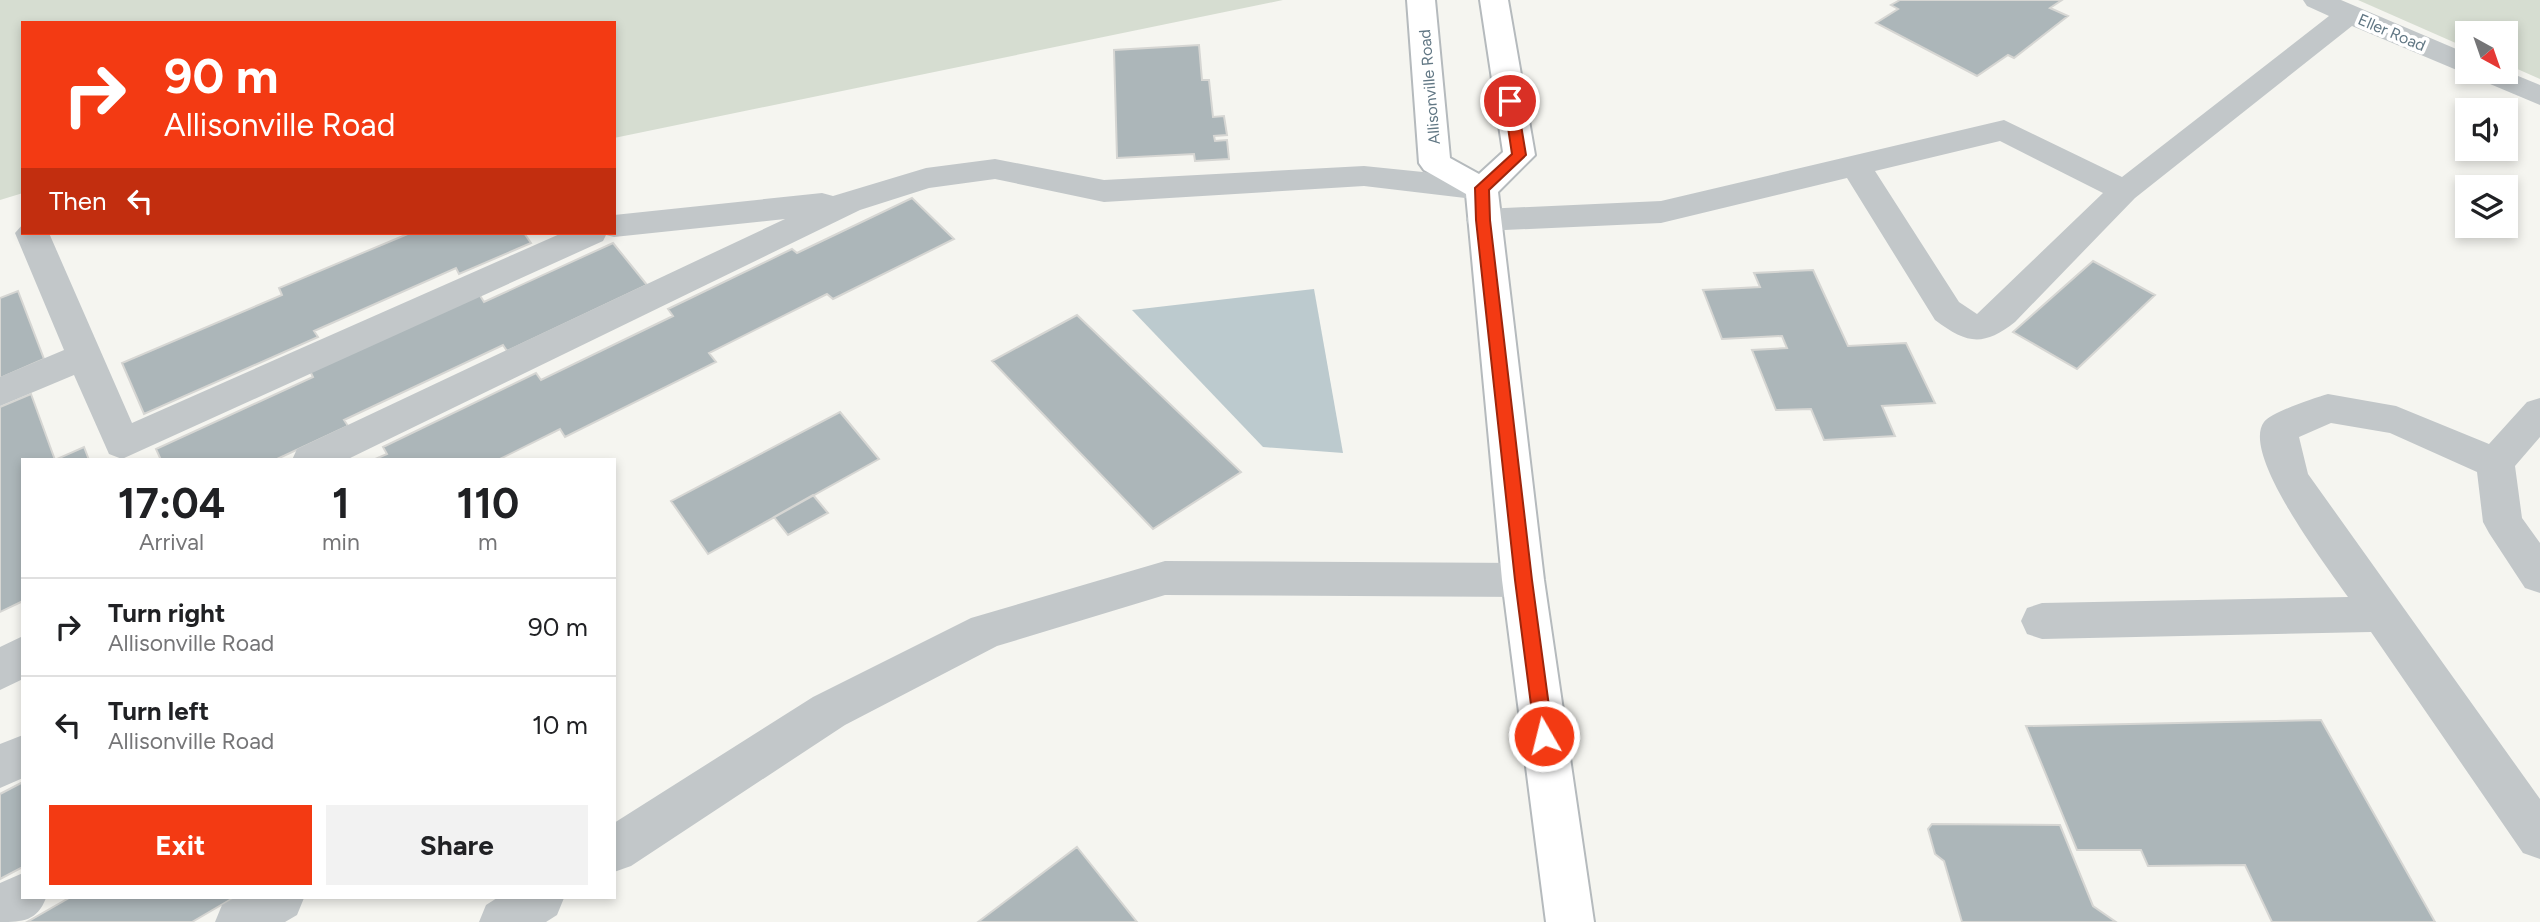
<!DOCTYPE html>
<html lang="en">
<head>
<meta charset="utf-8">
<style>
  :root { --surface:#fff; --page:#f2f2f2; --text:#202124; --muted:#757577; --line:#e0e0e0; --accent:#f33a13 }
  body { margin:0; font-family:Figtree,sans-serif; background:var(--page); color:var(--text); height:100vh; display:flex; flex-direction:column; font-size:26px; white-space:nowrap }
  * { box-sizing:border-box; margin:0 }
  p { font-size:23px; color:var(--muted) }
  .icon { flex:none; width:38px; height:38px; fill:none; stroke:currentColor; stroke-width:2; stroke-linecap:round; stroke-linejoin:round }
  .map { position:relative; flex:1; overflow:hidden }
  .sheet { position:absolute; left:21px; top:458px; width:595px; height:441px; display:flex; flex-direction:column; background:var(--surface); border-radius:0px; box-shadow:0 4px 10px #0003 }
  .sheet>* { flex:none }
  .guide { position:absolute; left:21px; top:21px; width:595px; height:214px; border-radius:0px; box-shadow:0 4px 10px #0003; background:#f33a13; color:#fff; overflow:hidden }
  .needle { width:46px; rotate:140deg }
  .fabs { position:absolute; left:2455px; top:21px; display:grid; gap:14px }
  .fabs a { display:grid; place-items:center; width:63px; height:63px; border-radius:0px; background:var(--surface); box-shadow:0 4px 10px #0003; font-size:35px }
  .pin { position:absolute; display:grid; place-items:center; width:60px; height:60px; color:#fff; margin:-30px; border:4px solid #fff; border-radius:50%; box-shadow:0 2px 7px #0007 }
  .me { position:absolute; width:77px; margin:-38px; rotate:352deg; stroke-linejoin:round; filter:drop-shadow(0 0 5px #0008) }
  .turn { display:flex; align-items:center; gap:24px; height:147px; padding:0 28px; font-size:32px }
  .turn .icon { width:91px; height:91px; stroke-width:2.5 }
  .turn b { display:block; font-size:49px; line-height:60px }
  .then { display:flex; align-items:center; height:66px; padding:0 28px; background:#0003; gap:14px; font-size:26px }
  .eta { display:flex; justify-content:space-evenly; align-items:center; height:119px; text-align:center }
  .eta b { font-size:42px; font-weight:700; line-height:49px }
  .button { display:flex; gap:14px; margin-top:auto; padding:14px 28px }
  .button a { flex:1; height:80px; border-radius:0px; background:var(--accent); color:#fff; font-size:28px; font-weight:700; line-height:80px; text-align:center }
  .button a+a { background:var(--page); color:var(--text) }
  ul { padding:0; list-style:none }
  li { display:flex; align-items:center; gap:21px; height:98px; padding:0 28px; border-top:2px solid var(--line) }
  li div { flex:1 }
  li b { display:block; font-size:26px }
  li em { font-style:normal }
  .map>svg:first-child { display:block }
  .green { fill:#d6ddd1 }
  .water { fill:#bccace }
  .building { fill:#acb6b9; stroke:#d6d6d3; stroke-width:2 }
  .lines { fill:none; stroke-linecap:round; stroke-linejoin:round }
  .major-casing { stroke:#b5babd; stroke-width:4 }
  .minor { fill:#c2c7c9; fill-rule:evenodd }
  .major { fill:#fff; fill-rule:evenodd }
  .route { fill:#f33a13; stroke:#9e260c; stroke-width:2 }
  .labels { text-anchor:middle; stroke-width:7; stroke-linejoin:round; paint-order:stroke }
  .far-street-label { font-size:16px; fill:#617784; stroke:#fff }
</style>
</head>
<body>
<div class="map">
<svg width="2540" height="922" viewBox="0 0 2540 922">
  <rect width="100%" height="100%" fill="#f5f5f0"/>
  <!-- green -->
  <path class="green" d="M0 0H1283L614 138V23H23V193L0 200Z
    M2358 0H2540V79L2506 64V33H2468L2467 48Z"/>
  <!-- water -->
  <path class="water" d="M1314 289 1343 453 1263 447 1132 310Z"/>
  <!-- building -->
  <path class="building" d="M1900 0H2062L2050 8 2068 16 2014 58 2008 55 1977 76 1876 23 1898 9 1891 5Z
    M1199 45 1202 80H1209L1213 117 1224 116 1227 135 1214 136 1215 141 1227 140 1229 159 1195 161 1194 154 1117 158 1114 50Z
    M912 198 954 239 833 299 827 294 709 353 716 362 565 437 560 429 498 460H373L387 454 383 447 536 373 541 380 673 316 668 309 792 249 797 253Z
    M410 233H524L531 243 459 274 456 268 314 331 318 337 144 414 122 363 282 295 279 288Z
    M613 243 647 285 507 351 503 345 344 420 348 426 275 460H161L156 449 313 377 310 371 479 294 484 302Z
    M2093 261 2155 295 2077 369 2013 332Z
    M1813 270 1848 346 1906 343 1935 403 1882 406 1895 436 1824 440 1811 409 1776 410 1752 350 1787 348 1782 336 1722 339 1703 290 1760 287 1754 273Z
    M18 291 44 359 0 378V298Z
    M1077 315 1241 472 1153 529 992 361Z
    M31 394 55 460 84 447 89 460H23V601L0 612V407Z
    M840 412 879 459 708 554 671 501Z
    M813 495 828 513 788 535 774 517Z
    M2321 720 2435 922H2272L2245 865 2148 866 2141 850H2077L2026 726Z
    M23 782V867L0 879V794Z
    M1932 824 2060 825 2093 906 2116 922H1962L1944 861 1935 854 1928 829Z
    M1077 847 1137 922H978Z
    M69 898H233L192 922H27Z"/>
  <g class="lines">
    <defs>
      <path id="major" d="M1407 0H1435L1450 158 1479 174 1503 152 1480 0H1508L1535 155 1498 192 1544 580 1594 922H1546L1502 580 1466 194 1424 170 1419 163Z"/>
    </defs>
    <!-- major casing -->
    <use href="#major" class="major-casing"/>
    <!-- minor -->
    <path class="minor" d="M2303 0H2341L2468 54V72L2506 71 2540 85V105L2352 26 2135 198 2015 322C1983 347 1967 344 1935 320L1847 178 1661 223 1483 231 1471 228 1466 220 1471 212 1483 209 1661 201 2004 120 2122 177 2329 16 2307 6ZM2000 141 2103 193 1977 314 1959 302 1875 171Z
      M995 159 1104 180 1364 166 1482 178 1493 182 1498 189 1493 196 1482 200 1364 186 1104 202 995 179 929 188 860 210 346 460H292L297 449 785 219 614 237 606 235 603 241 122 459 109 454 74 375 0 406V377L64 350 15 233 23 224V233H49L132 423 562 233H614V215L822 193 833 196 926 168Z
      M2328 394 2396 406 2489 444 2527 402 2540 398V437L2515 466 2522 518 2540 543V593L2525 588 2489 533 2483 522 2477 472 2390 433 2331 423 2299 437 2308 474 2540 799V859L2523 853 2371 632 2042 639 2027 634 2021 621 2027 608 2042 603 2348 597C2328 568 2240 454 2264 422 2272 412 2314 398 2328 394Z
      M1165 561 1523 563 1538 568 1544 580 1538 592 1523 597 1165 595 997 646 845 725 631 866 614 872V823L813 697 971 618Z
      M23 636V679L0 690V647Z
      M23 735V778L0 788V744Z
      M23 873V898H46C37 921 23 922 0 922V883Z
      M234 898H304L297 915 285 922H215L222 905Z
      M497 898H564L557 915 546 922H479L486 905Z"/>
    <!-- major -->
    <use href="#major" class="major"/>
  </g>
  <!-- route -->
  <path class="route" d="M1510 97 1517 101 1526 155 1489 190 1490 220 1532 580 1553 736 1551 742 1544 745 1538 742 1535 736 1515 580 1476 220 1475 188 1512 154 1504 101Z"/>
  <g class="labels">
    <!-- far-street labels -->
    <g class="far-street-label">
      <text transform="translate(2392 32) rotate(23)" y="6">Eller Road</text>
      <text transform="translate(1429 87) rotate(-95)" y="6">Allisonville Road</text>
    </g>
  </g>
</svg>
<div class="fabs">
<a><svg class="needle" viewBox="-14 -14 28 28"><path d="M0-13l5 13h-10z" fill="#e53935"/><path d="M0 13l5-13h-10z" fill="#757577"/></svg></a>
<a><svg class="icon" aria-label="sound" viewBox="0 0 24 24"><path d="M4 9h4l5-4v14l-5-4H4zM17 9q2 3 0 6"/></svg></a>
<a><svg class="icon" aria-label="layers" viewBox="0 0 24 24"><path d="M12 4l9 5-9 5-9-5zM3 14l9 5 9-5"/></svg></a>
</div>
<div class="pin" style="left:1510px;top:101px;background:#d93025"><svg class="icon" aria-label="arrive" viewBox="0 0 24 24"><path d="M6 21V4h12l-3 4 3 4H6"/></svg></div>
<svg class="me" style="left:1544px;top:736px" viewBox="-20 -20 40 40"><circle r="17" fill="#f33a13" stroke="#fff" stroke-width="3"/><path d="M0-11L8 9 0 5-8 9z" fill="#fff"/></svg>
<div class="guide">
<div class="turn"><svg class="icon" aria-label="right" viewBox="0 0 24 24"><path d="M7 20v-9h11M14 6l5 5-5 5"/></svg><div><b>90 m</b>Allisonville Road</div></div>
<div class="then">Then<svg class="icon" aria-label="left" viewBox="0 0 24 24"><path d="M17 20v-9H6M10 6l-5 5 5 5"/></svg></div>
</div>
<section class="sheet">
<div class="eta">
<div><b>17:04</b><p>Arrival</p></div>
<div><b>1</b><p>min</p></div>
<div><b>110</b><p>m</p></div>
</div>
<ul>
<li><svg class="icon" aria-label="right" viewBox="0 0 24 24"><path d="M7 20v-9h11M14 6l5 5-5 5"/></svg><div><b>Turn right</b><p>Allisonville Road</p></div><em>90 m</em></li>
<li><svg class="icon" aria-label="left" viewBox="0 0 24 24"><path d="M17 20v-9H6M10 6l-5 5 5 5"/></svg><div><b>Turn left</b><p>Allisonville Road</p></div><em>10 m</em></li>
</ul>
<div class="button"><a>Exit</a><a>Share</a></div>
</section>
</div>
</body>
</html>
